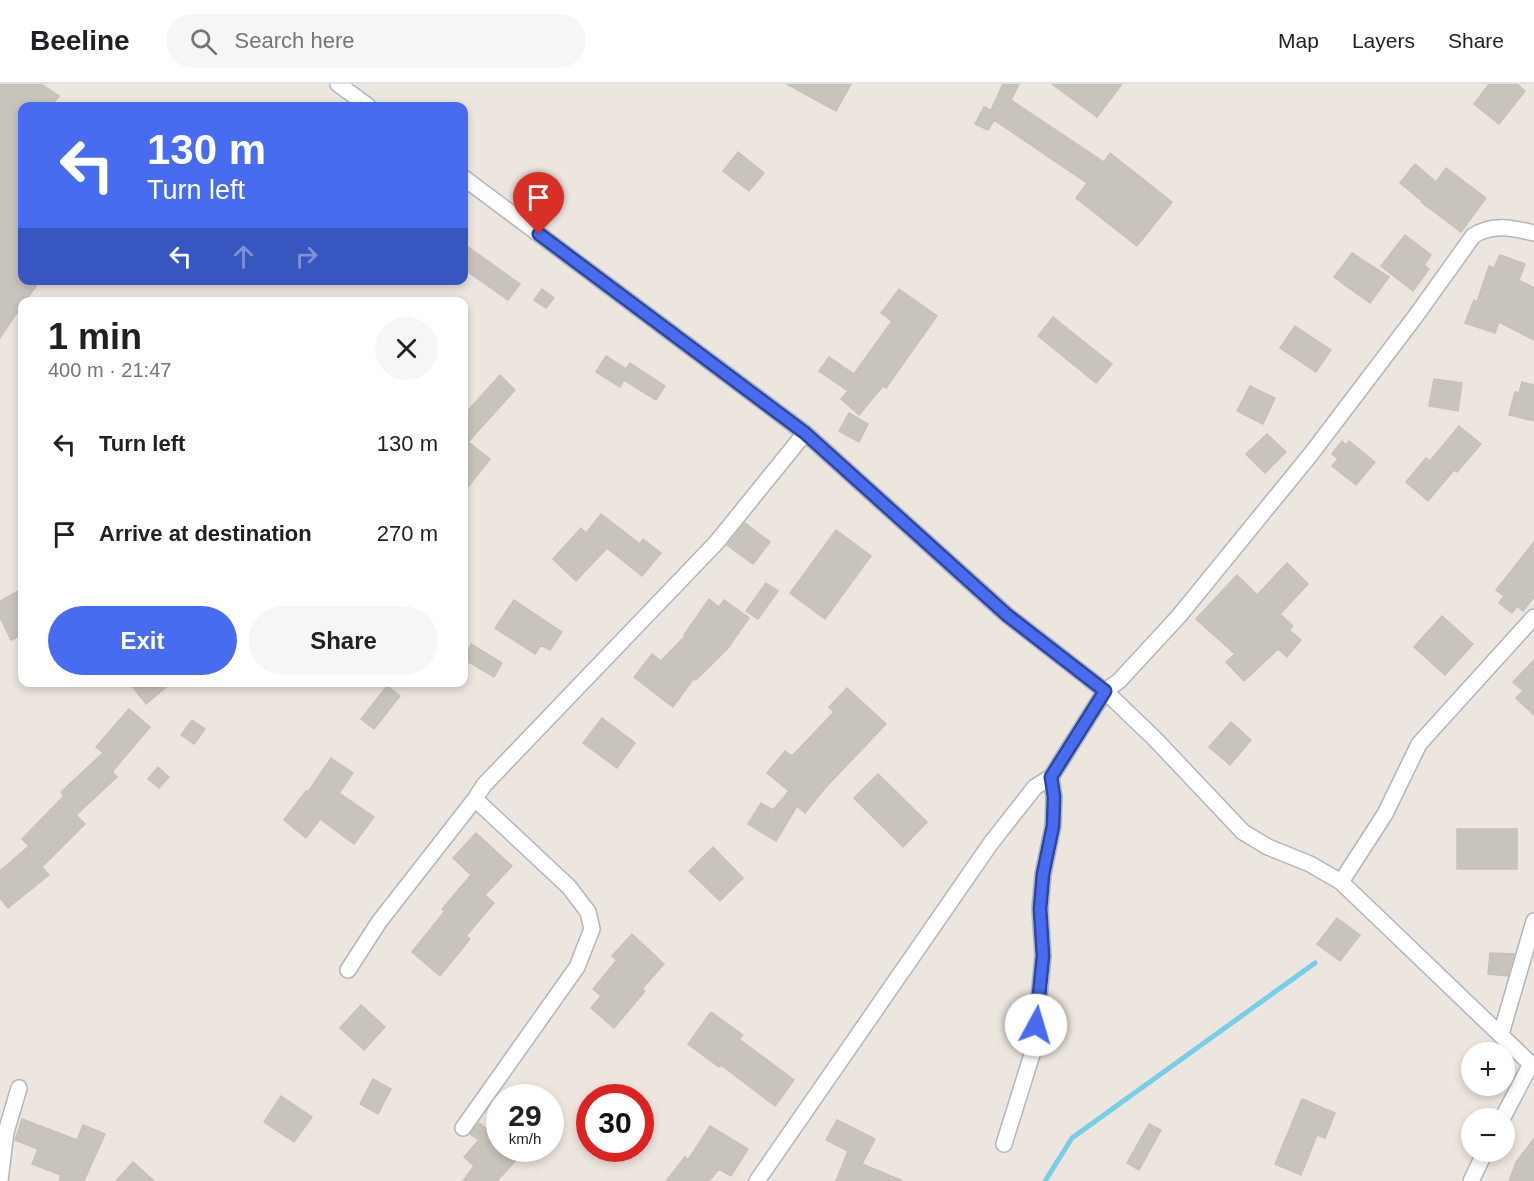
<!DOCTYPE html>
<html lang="en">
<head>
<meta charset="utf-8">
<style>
  :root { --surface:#fff; --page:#f6f6f6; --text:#202124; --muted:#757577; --line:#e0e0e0; --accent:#476cf0 }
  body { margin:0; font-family:Helvetica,sans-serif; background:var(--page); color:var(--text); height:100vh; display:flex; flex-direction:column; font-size:22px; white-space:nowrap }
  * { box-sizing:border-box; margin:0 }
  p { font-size:20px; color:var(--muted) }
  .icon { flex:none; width:33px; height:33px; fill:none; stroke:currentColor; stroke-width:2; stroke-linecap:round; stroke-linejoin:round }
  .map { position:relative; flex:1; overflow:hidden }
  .side { position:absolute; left:18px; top:213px; width:450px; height:390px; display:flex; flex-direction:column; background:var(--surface); border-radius:12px; box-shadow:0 3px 9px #0003 }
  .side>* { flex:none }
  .banner { position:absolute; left:18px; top:18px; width:450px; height:183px; border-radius:12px; box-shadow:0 3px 9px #0003; background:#476cf0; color:#fff; overflow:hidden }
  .tools { position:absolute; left:1461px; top:958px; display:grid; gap:12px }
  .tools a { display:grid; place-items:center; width:54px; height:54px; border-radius:50%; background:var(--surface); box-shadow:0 3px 9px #0003; font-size:30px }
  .speed { position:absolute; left:486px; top:1000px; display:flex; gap:12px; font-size:30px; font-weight:700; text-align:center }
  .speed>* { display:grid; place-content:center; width:78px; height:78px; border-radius:50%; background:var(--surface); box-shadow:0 3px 9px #0003; line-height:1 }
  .speed small { font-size:15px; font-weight:400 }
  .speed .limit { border:9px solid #d22; background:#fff; color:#111 }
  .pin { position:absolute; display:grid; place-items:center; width:51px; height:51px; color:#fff; margin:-62px -26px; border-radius:50% 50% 50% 0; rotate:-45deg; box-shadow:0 0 6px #0007 }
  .pin .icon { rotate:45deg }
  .me { position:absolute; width:66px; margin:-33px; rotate:6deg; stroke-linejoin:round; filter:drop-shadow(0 0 4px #0008) }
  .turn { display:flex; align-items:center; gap:21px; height:126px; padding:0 30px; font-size:27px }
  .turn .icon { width:78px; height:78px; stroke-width:2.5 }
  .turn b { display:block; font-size:42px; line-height:51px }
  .lanes { display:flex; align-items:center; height:57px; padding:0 30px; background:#0003; justify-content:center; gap:30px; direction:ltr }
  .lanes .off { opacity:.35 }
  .round { display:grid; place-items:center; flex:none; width:63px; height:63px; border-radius:32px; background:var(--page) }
  .head { display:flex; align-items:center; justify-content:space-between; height:102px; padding:0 30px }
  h1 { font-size:36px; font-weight:700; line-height:45px }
  .cta { display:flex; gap:12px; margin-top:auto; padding:12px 30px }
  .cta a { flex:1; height:69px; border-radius:36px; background:var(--accent); color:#fff; font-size:24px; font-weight:700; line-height:69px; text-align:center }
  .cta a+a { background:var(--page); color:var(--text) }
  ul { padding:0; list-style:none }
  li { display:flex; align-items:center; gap:18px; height:90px; padding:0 30px }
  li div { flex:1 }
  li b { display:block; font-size:22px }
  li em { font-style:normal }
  header { display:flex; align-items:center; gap:36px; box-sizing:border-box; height:84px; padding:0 30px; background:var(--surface); border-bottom:2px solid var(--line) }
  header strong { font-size:28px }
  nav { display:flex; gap:33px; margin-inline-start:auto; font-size:21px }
  .search { width:420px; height:54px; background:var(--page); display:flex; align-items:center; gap:15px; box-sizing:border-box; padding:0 21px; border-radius:33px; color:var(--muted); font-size:22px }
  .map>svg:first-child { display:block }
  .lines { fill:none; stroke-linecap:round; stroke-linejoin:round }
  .stream { stroke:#77cee8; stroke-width:5 }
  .building { fill:#c8c4bc; stroke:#c8c1b8; stroke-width:1.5 }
  .street-casing { stroke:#b1b5be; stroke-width:18 }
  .street { stroke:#fff; stroke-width:15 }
  .route-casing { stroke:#2e469c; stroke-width:15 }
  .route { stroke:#476cf0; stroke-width:10 }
</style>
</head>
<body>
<header>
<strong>Beeline</strong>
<div class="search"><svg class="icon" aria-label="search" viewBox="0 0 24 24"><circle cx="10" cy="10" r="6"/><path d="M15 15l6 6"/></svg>Search here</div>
<nav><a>Map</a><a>Layers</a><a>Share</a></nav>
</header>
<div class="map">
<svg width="1534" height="1097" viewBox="0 0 1534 1097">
  <rect width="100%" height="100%" fill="#ece6de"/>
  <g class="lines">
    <!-- stream -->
    <path class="stream" d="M1045 1097 1072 1054 1315 879"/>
  </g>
  <!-- building -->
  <path class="building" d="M0 0H41L59 12 51 22H22V196H40L25 218H22V221L0 254Z
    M787 0H851L836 27Z
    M1003 0H1019L1011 16 1104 78 1110 69 1172 118 1137 162 1076 114 1087 99 994 36 988 46 975 40 984 23 991 26Z
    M1052 0H1122L1097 33Z
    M1489 0H1517L1525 7 1499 40 1474 20Z
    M738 68 764 89 749 107 723 87Z
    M1415 80 1436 98 1446 84 1486 114 1461 148 1421 118 1422 117 1400 99Z
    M1405 151 1431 171 1424 181 1429 185 1413 207 1381 182Z
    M464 160 520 200 508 216 464 185Z
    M1352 169 1389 193 1370 219 1334 193Z
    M1500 171 1525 180 1519 196 1534 204V256L1499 238 1495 249 1465 239 1474 216 1477 218 1489 182 1494 184Z
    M542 205 554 214 546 224 534 216Z
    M899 205 937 232 886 304 883 302 859 331 841 315 848 307 819 287 829 273 854 290 892 237 881 229Z
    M1053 233 1112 280 1096 299 1038 252Z
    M1295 242 1331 266 1316 288 1280 264Z
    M606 272 626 285 630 279 665 302 656 316 624 296 620 303 596 288Z
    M500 291 515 306 468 358 490 375 464 408V331Z
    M1434 295 1462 299 1458 327 1429 322Z
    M1522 298 1534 301V337L1509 331 1515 308 1519 309Z
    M1250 302 1275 314 1263 340 1237 327Z
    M849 329 868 340 859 358 839 347Z
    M1459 342 1481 360 1457 388 1454 386 1428 417 1406 398 1426 374 1430 377Z
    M1267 350 1286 368 1265 389 1246 370Z
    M1342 357 1346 361 1349 357 1375 378 1356 401 1332 382 1338 375 1332 370Z
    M601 430 640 460 643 455 661 469 642 492 607 464 576 497 553 475 581 444 586 449Z
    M745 439 770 458 753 480 727 461Z
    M836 446 871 472 825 535 790 509Z
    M1534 458V513L1523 527 1517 522 1512 529 1499 519 1504 512 1496 506Z
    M1287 479 1308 500 1280 530 1293 542 1289 546 1301 556 1287 573 1278 565 1244 597 1226 578 1235 570 1196 535 1237 491 1257 511Z
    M766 499 778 507 758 535 746 527Z
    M22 505V551L11 556 0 533V517Z
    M709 515 719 523 724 516 749 534 728 564 696 596 694 594 673 623 634 593 652 570 661 577 685 552 684 551Z
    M514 516 562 548 550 566 541 561 535 570 495 544Z
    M1442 532 1473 560 1445 591 1414 563Z
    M471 560 502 579 494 593 464 575Z
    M1534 576V631L1516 614 1523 607 1513 598Z
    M129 598H172L146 620Z
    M387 602 400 612 374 645 361 635Z
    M847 604 886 640 825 704 805 729 797 722 776 757 748 740 761 719 773 726 789 707 767 689 785 667 792 672 834 628 829 623Z
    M129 625 150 643 112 688 117 693 76 731 85 740 42 783 49 791 8 824 0 814V787L29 762 22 755 64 712 61 708 103 669 96 663Z
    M602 634 635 659 617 684 583 659Z
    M192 636 205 645 194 660 181 651Z
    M1231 638 1251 656 1230 681 1209 663Z
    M331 674 353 689 339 709 374 733 354 760 320 735 306 754 284 736 306 707 308 708Z
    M158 683 169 693 159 704 148 695Z
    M878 690 927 738 903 763 854 714Z
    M1457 745H1517V785H1457Z
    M476 749 512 782 485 811 494 819 466 852 470 855 440 892 412 868 445 827 442 825 471 791 453 774Z
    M713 763 743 794 720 817 689 787Z
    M1337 834 1360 851 1340 877 1317 860Z
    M632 850 664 880 642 905 645 907 614 944 591 924 601 912 593 905 617 876 612 872Z
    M1490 869 1514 870 1508 892 1488 890Z
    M361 921 385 943 364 966 340 944Z
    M711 928 743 951 739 955 794 996 775 1022 721 981 719 983 688 960Z
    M373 995 391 1005 378 1030 360 1020Z
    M281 1012 312 1033 294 1058 264 1038Z
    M1302 1015 1335 1029 1325 1054 1317 1051 1301 1091 1275 1080Z
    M22 1035 77 1056 83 1041 105 1050 84 1097H59L61 1091 32 1080 38 1065 15 1056Z
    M837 1036 875 1055 862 1080 903 1097H836L848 1067 826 1056Z
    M479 1039 500 1055V1065H510L519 1073 497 1097H463L474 1082 464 1073 479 1056 470 1050Z
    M1149 1040 1161 1046 1139 1086 1127 1079Z
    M710 1042 748 1065 731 1092 719 1085 709 1097H666L685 1073 688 1076Z
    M1534 1055V1097H1509L1516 1078Z
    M133 1078 154 1097H116Z"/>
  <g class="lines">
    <defs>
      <path id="street" d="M338 0 368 22
        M464 94 805 349 1007 531 1105 607 1155 655 1243 748 1268 763 1310 780 1341 798 1534 983
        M1341 798 1385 730 1419 660 1534 533
        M348 886 379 838 475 715 484 701 716 459 805 349
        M1501 950 1534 837
        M1502 1035 1531 980
        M463 1044 577 883 592 845 588 828 569 803 475 715
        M1004 1060 1034 964 1043 872 1040 825 1043 790 1053 742 1054 713 1051 693
        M0 1096 6 1048 19 1004
        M757 1097 991 759 1035 703 1051 693 1105 607 1119 597 1179 532 1311 370 1415 233 1473 152C1492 139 1513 144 1534 149
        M1471 1097 1485 1068"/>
    </defs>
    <!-- street casing -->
    <use href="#street" class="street-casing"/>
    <!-- street -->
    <use href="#street" class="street"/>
  </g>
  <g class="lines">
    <defs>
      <path id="route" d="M539 150 805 349 1007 531 1105 607 1051 693 1054 713 1053 742 1043 790 1040 825 1043 872 1036 941"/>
    </defs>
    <!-- route casing -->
    <use href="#route" class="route-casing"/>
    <!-- route -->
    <use href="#route" class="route"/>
  </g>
</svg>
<div class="tools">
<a>+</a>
<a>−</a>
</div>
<div class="speed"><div>29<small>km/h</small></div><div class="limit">30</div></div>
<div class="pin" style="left:539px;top:150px;background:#d93025"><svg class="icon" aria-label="arrive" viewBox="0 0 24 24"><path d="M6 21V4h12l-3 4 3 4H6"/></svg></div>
<svg class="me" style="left:1036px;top:941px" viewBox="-20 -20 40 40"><circle r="19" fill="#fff"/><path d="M0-13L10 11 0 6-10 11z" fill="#476cf0"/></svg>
<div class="banner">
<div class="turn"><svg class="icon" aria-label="left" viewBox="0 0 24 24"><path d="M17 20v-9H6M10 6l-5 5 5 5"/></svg><div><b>130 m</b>Turn left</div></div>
<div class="lanes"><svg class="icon" aria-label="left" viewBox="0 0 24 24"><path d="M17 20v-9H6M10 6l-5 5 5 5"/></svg><svg class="icon off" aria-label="ahead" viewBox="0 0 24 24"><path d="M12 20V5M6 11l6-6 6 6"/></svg><svg class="icon off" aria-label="right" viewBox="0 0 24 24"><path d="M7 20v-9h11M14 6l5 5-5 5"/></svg></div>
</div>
<section class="side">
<div class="head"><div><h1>1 min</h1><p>400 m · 21:47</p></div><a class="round"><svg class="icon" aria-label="close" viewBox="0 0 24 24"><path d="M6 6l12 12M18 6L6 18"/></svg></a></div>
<ul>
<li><svg class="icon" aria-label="left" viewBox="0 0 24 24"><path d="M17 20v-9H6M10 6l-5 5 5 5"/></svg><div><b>Turn left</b></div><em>130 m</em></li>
<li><svg class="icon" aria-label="arrive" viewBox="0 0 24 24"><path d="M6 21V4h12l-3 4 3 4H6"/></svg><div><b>Arrive at destination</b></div><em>270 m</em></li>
</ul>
<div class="cta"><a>Exit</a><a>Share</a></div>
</section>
</div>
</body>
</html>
